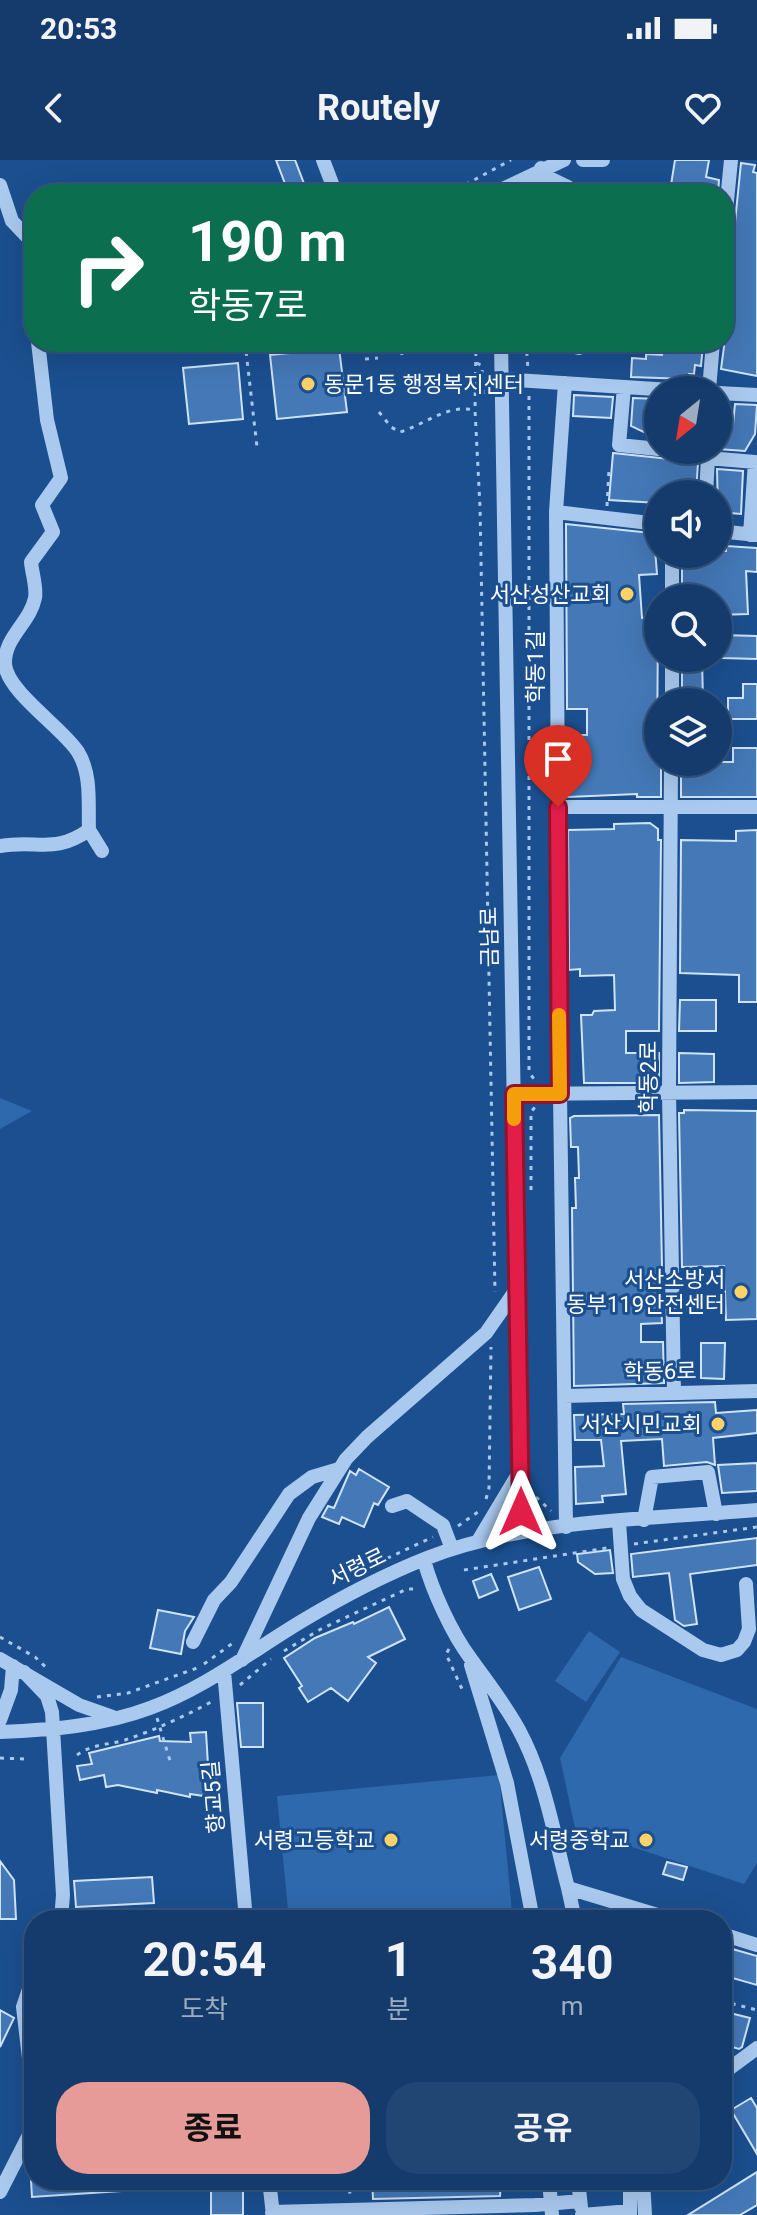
<!DOCTYPE html>
<html lang="ko">
<head>
<meta charset="utf-8">
<style>
  :root { --surface:#143b6b; --page:#214673; --text:#f1f3f6; --muted:#9dadc1; --line:#33557e; --accent:#e69b98 }
  body { margin:0; font-family:Roboto,"Noto Sans KR",sans-serif; background:var(--page); color:var(--text); height:100vh; display:flex; flex-direction:column; font-size:30px; white-space:nowrap }
  * { box-sizing:border-box; margin:0 }
  p { font-size:26px; color:var(--muted) }
  .icon { flex:none; width:44px; height:44px; fill:none; stroke:currentColor; stroke-width:2; stroke-linecap:round; stroke-linejoin:round }
  .map { position:relative; flex:1; overflow:hidden }
  .panel { position:absolute; left:24px; top:1750px; width:708px; height:280px; display:flex; flex-direction:column; background:var(--surface); border-radius:32px; box-shadow:0 8px 32px #0002,0 0 0 2px var(--line) }
  .panel>* { flex:none }
  .top-card { position:absolute; left:24px; top:24px; width:710px; height:168px; border-radius:32px; box-shadow:0 8px 32px #0002,0 0 0 2px var(--line); background:#0b6e4f; color:#fff; overflow:hidden }
  .needle { width:52px; rotate:210deg }
  .fabs { position:absolute; left:644px; top:216px; display:grid; gap:16px }
  .fabs a { display:grid; place-items:center; width:88px; height:88px; border-radius:50%; background:var(--surface); box-shadow:0 8px 32px #0002,0 0 0 2px var(--line); font-size:40px }
  .pin { position:absolute; display:grid; place-items:center; width:68px; height:68px; color:#fff; margin:-82px -34px; border-radius:50% 50% 50% 0; rotate:-45deg; box-shadow:0 0 8px #0007 }
  .pin .icon { rotate:45deg }
  .me { position:absolute; width:88px; margin:-44px; rotate:0deg; stroke-linejoin:round; filter:drop-shadow(0 0 6px #0008) }
  .turn { display:flex; align-items:center; gap:28px; height:168px; padding:0 32px; font-size:36px }
  .turn .icon { width:104px; height:104px; stroke-width:2.5 }
  .turn b { display:block; font-size:56px; line-height:68px }
  .eta { display:flex; justify-content:space-evenly; align-items:center; height:136px; text-align:center }
  .eta b { font-size:48px; font-weight:700; line-height:56px }
  .action { display:flex; gap:16px; margin-top:auto; padding:16px 32px }
  .action a { flex:1; height:92px; border-radius:32px; background:var(--accent); color:#111; font-size:32px; font-weight:700; line-height:92px; text-align:center }
  .action a+a { background:var(--page); color:var(--text) }
  .status { display:flex; justify-content:space-between; align-items:center; height:56px; padding:0 40px; background:var(--surface); direction:ltr }
  .status svg { height:22px; fill:currentColor }
  header { display:flex; justify-content:space-between; align-items:center; height:104px; padding:0 32px; background:var(--surface); font-size:36px; font-weight:700 }
  .map>svg:first-child { display:block }
  .green { fill:#2e69ad }
  .building { fill:#4478b7; stroke:#cfe3fa; stroke-width:2 }
  .lines { fill:none; stroke-linecap:round; stroke-linejoin:round }
  .path { stroke:#a9c9ee; stroke-width:3; stroke-dasharray:4 6; stroke-linecap:butt }
  .minor { stroke:#a9c9ee; stroke-width:14 }
  .route-casing { stroke:#92132f; stroke-width:20 }
  .route { stroke:#e11d48; stroke-width:14 }
  .slow { stroke:#f59e0b; stroke-width:14 }
  .poi-dot { fill:#ffd166; stroke:#1b4f8f; stroke-width:3 }
  .labels { text-anchor:middle; stroke-width:6; stroke-linejoin:round; paint-order:stroke }
  .poi-label { font-size:22px; fill:#fff; stroke:#1b4f8f; text-anchor:end }
  .street-label { font-size:22px; fill:#fff; stroke:#1b4f8f }
</style>
</head>
<body>
<div class="status"><b>20:53</b><svg viewBox="0 0 49 12"><path d="M0 12V9h3v3zM5 12V6h3v6zM10 12V3h3v9zM15 12V0h3v12zM26 1h20v11H26zM47 4h2v5h-2z"/></svg></div>
<header><svg class="icon" aria-label="back" viewBox="0 0 24 24"><path d="M15 5l-7 7 7 7"/></svg>Routely<svg class="icon" aria-label="heart" viewBox="0 0 24 24"><path d="M12 20l-8-8c-3-5 5-10 8-4 3-6 11-1 8 4z"/></svg></header>
<div class="map">
<svg width="757" height="2055" viewBox="0 0 757 2055">
  <rect width="100%" height="100%" fill="#1b4f8f"/>
  <!-- green -->
  <path class="green" d="M0 938 32 951 0 969Z
    M589 1471 620 1492 586 1542 555 1521Z
    M621 1497 757 1549V1703L744 1724 575 1668 560 1598Z
    M499 1615 512 1752 425 1760H289L277 1636Z"/>
  <!-- building -->
  <path class="building" d="M276 0H295L308 34H289Z
    M675 0H709L706 17 719 20 718 34 670 31Z
    M741 3 755 5 753 12 757 13V216L721 209 724 187V142L732 96 728 95 734 72Z
    M664 182 703 184 701 206 695 205 694 214H689L688 219 631 217 632 198 646 199V194L662 195Z
    M339 188 347 252 277 259 270 195Z
    M238 203 243 259 189 264 183 208Z
    M574 235 613 237 611 258 573 256Z
    M633 238 658 239V279L631 266Z
    M735 244 757 245 755 274 745 291 718 289V255L733 264Z
    M613 293 698 302 696 334H658V343L609 340Z
    M717 309 743 311 741 354 718 352Z
    M566 364 651 373 654 376 657 414 639 415 642 458 658 457 657 602H661V637H637V634L568 637V575H587V549H567Z
    M726 386 757 388V412L746 411 748 454 718 455V438H682V394H718V391H726Z
    M722 475 757 476V499L722 498Z
    M682 498H702L703 541 682 542Z
    M743 524H757V559H728V538H743Z
    M733 588H757V637H681V602H733Z
    M650 663 658 669V680H661L659 871H626V893H659V920L656 923H584L581 855H592L594 851 615 850 614 815 580 816V809L569 810 568 670 614 669V664Z
    M757 670V842H739V815L680 813 681 680 736 681V671Z
    M680 840H716V871H679Z
    M679 893 714 894V922L679 923Z
    M684 950 757 951V1159L726 1160 724 1106 682 1107 679 953H684Z
    M659 955 662 1107H659L662 1163 641 1164V1182H663L664 1223 574 1226 572 1048H576L575 1018H579L578 987H571L570 958 574 956Z
    M701 1183H725L724 1219 701 1218Z
    M715 1242 716 1253 757 1250V1273L713 1278 715 1305 707 1302 664 1306 662 1279 621 1281 626 1334 602 1336 603 1342 576 1344 575 1307 604 1306 601 1280H575L574 1255 624 1254 623 1244Z
    M757 1303V1331L722 1333 718 1305Z
    M359 1309 389 1327 378 1345 374 1343 364 1367 342 1357 339 1364 322 1357 328 1346 334 1348 350 1311 356 1315Z
    M757 1378V1405L690 1414 697 1464 684 1466 675 1460 669 1413 633 1417 631 1394Z
    M610 1390 613 1413 595 1414 578 1402 577 1394Z
    M539 1407 551 1439 519 1450 508 1417Z
    M491 1414 498 1430 479 1438 473 1421Z
    M389 1447 405 1479 368 1497 376 1503 348 1541 331 1528 308 1542 299 1528 302 1526 284 1498 315 1478 353 1462 354 1464Z
    M158 1450 194 1457 185 1471 181 1494 150 1488Z
    M237 1543H263V1587H241Z
    M206 1572 208 1605 216 1606 217 1638 190 1634V1637L157 1630V1633L118 1625 106 1627 104 1615 80 1620 77 1606 92 1604 89 1593 159 1576 160 1581 191 1582 190 1573Z
    M0 1701 14 1720 16 1759H0Z
    M667 1702 687 1707 683 1720 663 1714Z
    M152 1717 154 1743 76 1747 74 1721Z
    M722 1786 757 1796V1825L722 1815Z
    M0 1850 14 1858 0 1887Z
    M722 1851 750 1858 742 1887 739 1889 722 1884Z
    M751 1938 757 1948V1994L731 1950Z
    M757 2012V2045L740 2055H688Z
    M31 2020H151V2029L32 2037Z
    M372 2020H501L500 2036 373 2039Z
    M211 2025H243V2055H211Z"/>
  <g class="lines">
    <!-- path -->
    <path class="path" d="M448 34 511 0
      M245 182 257 287
      M400 182 402 195
      M476 182 475 250 480 347 495 1132
      M526 182 528 209
      M365 199 378 198
      M477 203 482 206 483 235
      M529 236V912L534 919
      M379 252 391 267 400 272C426 264 447 244 475 250
      M607 346 609 310
      M531 1030V952L535 947
      M536 1337 551 1351
      M486 1339 489 1328 491 1187
      M458 1366 478 1352
      M634 1384 757 1367
      M464 1410 607 1388
      M360 1411 433 1377
      M0 1477 35 1497 49 1510
      M449 1489 446 1494 462 1529
      M284 1491 321 1469 407 1429H418
      M204 1504 233 1483
      M240 1525 271 1499
      M97 1537 128 1533 197 1508
      M157 1558 171 1604
      M77 1595C92 1584 108 1585 125 1580 155 1570 185 1556 213 1541
      M0 1598 26 1599
      M722 1841 757 1850
      M347 2020 351 2038
      M533 2020 534 2032"/>
    <!-- minor -->
    <path class="minor" d="M323 0 336 34
      M583 0H603
      M539 13 568 27 574 34
      M0 25 12 61 34 84
      M492 34 564 0
      M532 34 541 8
      M724 71 731 0
      M501 182 521 1372
      M555 182 579 188
      M502 219 671 230
      M565 223 556 352 560 934 566 1367
      M624 227 619 285 658 289
      M709 230 713 182
      M718 233 757 235
      M668 290 694 293
      M706 334 708 298 755 302 750 375
      M556 352 658 364
      M718 371 757 375
      M672 438V394
      M672 542V498
      M671 602 669 933 674 1233
      M558 647H757
      M89 670 102 691
      M0 686C38 679 53 695 89 670 88 644 92 615 78 592 63 568 7 532 5 504 4 477 30 463 35 438 37 428 32 413 31 402L53 372 42 345 61 318 47 260 38 182
      M514 934 757 932
      M564 1236 757 1231
      M392 1346 407 1341 443 1365 452 1389
      M644 1360 652 1317 708 1312 716 1354
      M619 1362 623 1419 630 1436 641 1450 703 1490 721 1495 737 1490 744 1482 749 1469 746 1424
      M478 1381 520 1311
      M424 1400C432 1430 452 1474 471 1499 488 1523 505 1544 519 1570 545 1618 554 1675 568 1728
      M193 1482 214 1440 231 1422 289 1334 312 1317 339 1309
      M0 1499 79 1545 113 1557
      M242 1500 309 1358 346 1299 367 1277 486 1173 518 1127
      M471 1505 507 1623 533 1760
      M224 1511 246 1760
      M24 1512 47 1536 52 1552 63 1735 61 1760
      M0 1560 11 1530 13 1506
      M0 1572C50 1570 102 1566 150 1548 205 1528 252 1491 302 1461 342 1437 384 1415 427 1398 527 1359 650 1359 757 1350
      M575 1760 568 1728 674 1760
      M722 1774 757 1785
      M34 1814 23 1847 34 1941
      M722 1914 757 1888
      M269 2020 273 2055
      M549 2020 552 2055
      M578 2020 581 2047
      M643 2020 645 2055
      M0 2032 29 1975 34 1958
      M272 2052 535 2045 580 2041
      M582 2055 630 2051
      M630 2055V2020"/>
  </g>
  <g class="lines">
    <defs>
      <path id="route" d="M521 1352 514 934H560L558 647"/>
    </defs>
    <!-- route casing -->
    <use href="#route" class="route-casing"/>
    <!-- route -->
    <use href="#route" class="route"/>
    <!-- slow -->
    <path class="slow" d="M514 959V934H560L559 855"/>
  </g>
  <!-- markers -->
  <g class="poi-dot">
    <circle cx="308" cy="224" r="8"/>
    <circle cx="627" cy="434" r="8"/>
    <circle cx="741" cy="1132" r="8"/>
    <circle cx="718" cy="1264" r="8"/>
    <circle cx="391" cy="1680" r="8"/>
    <circle cx="646" cy="1680" r="8"/>
  </g>
  <g class="labels">
    <!-- poi labels -->
    <g class="poi-label">
      <text x="324" y="232" text-anchor="start">동문1동 행정복지센터</text>
      <text x="611" y="442">서산성산교회</text>
      <text x="725" y="1127">서산소방서<tspan x="725" dy="25">동부119안전센터</tspan></text>
      <text x="702" y="1272">서산시민교회</text>
      <text x="375" y="1688">서령고등학교</text>
      <text x="630" y="1688">서령중학교</text>
    </g>
    <!-- street labels -->
    <g class="street-label">
      <text transform="translate(535 507) rotate(-90)" y="8">학동1길</text>
      <text transform="translate(489 777) rotate(-91)" y="8">금남로</text>
      <text transform="translate(648 917) rotate(-90)" y="8">학동2로</text>
      <text transform="translate(660 1211) rotate(-1)" y="8">학동6로</text>
      <text transform="translate(357 1407) rotate(-26)" y="8">서령로</text>
      <text transform="translate(213 1637) rotate(-95)" y="8">향교5길</text>
    </g>
  </g>
</svg>
<div class="fabs">
<a><svg class="needle" viewBox="-14 -14 28 28"><path d="M0-13l5 13h-10z" fill="#e53935"/><path d="M0 13l5-13h-10z" fill="#9dadc1"/></svg></a>
<a><svg class="icon" aria-label="sound" viewBox="0 0 24 24"><path d="M4 9h4l5-4v14l-5-4H4zM17 9q2 3 0 6"/></svg></a>
<a><svg class="icon" aria-label="search" viewBox="0 0 24 24"><circle cx="10" cy="10" r="6"/><path d="M15 15l6 6"/></svg></a>
<a><svg class="icon" aria-label="layers" viewBox="0 0 24 24"><path d="M12 4l9 5-9 5-9-5zM3 14l9 5 9-5"/></svg></a>
</div>
<div class="pin" style="left:558px;top:647px;background:#d93025"><svg class="icon" aria-label="arrive" viewBox="0 0 24 24"><path d="M6 21V4h12l-3 4 3 4H6"/></svg></div>
<svg class="me" style="left:521px;top:1352px" viewBox="-20 -20 40 40"><path d="M0-17L14 15 0 8-14 15z" fill="#e11d48" stroke="#fff" stroke-width="4"/></svg>
<div class="top-card">
<div class="turn"><svg class="icon" aria-label="right" viewBox="0 0 24 24"><path d="M7 20v-9h11M14 6l5 5-5 5"/></svg><div><b>190 m</b>학동7로</div></div>
</div>
<section class="panel">
<div class="eta">
<div><b>20:54</b><p>도착</p></div>
<div><b>1</b><p>분</p></div>
<div><b>340</b><p>m</p></div>
</div>
<div class="action"><a>종료</a><a>공유</a></div>
</section>
</div>
</body>
</html>
